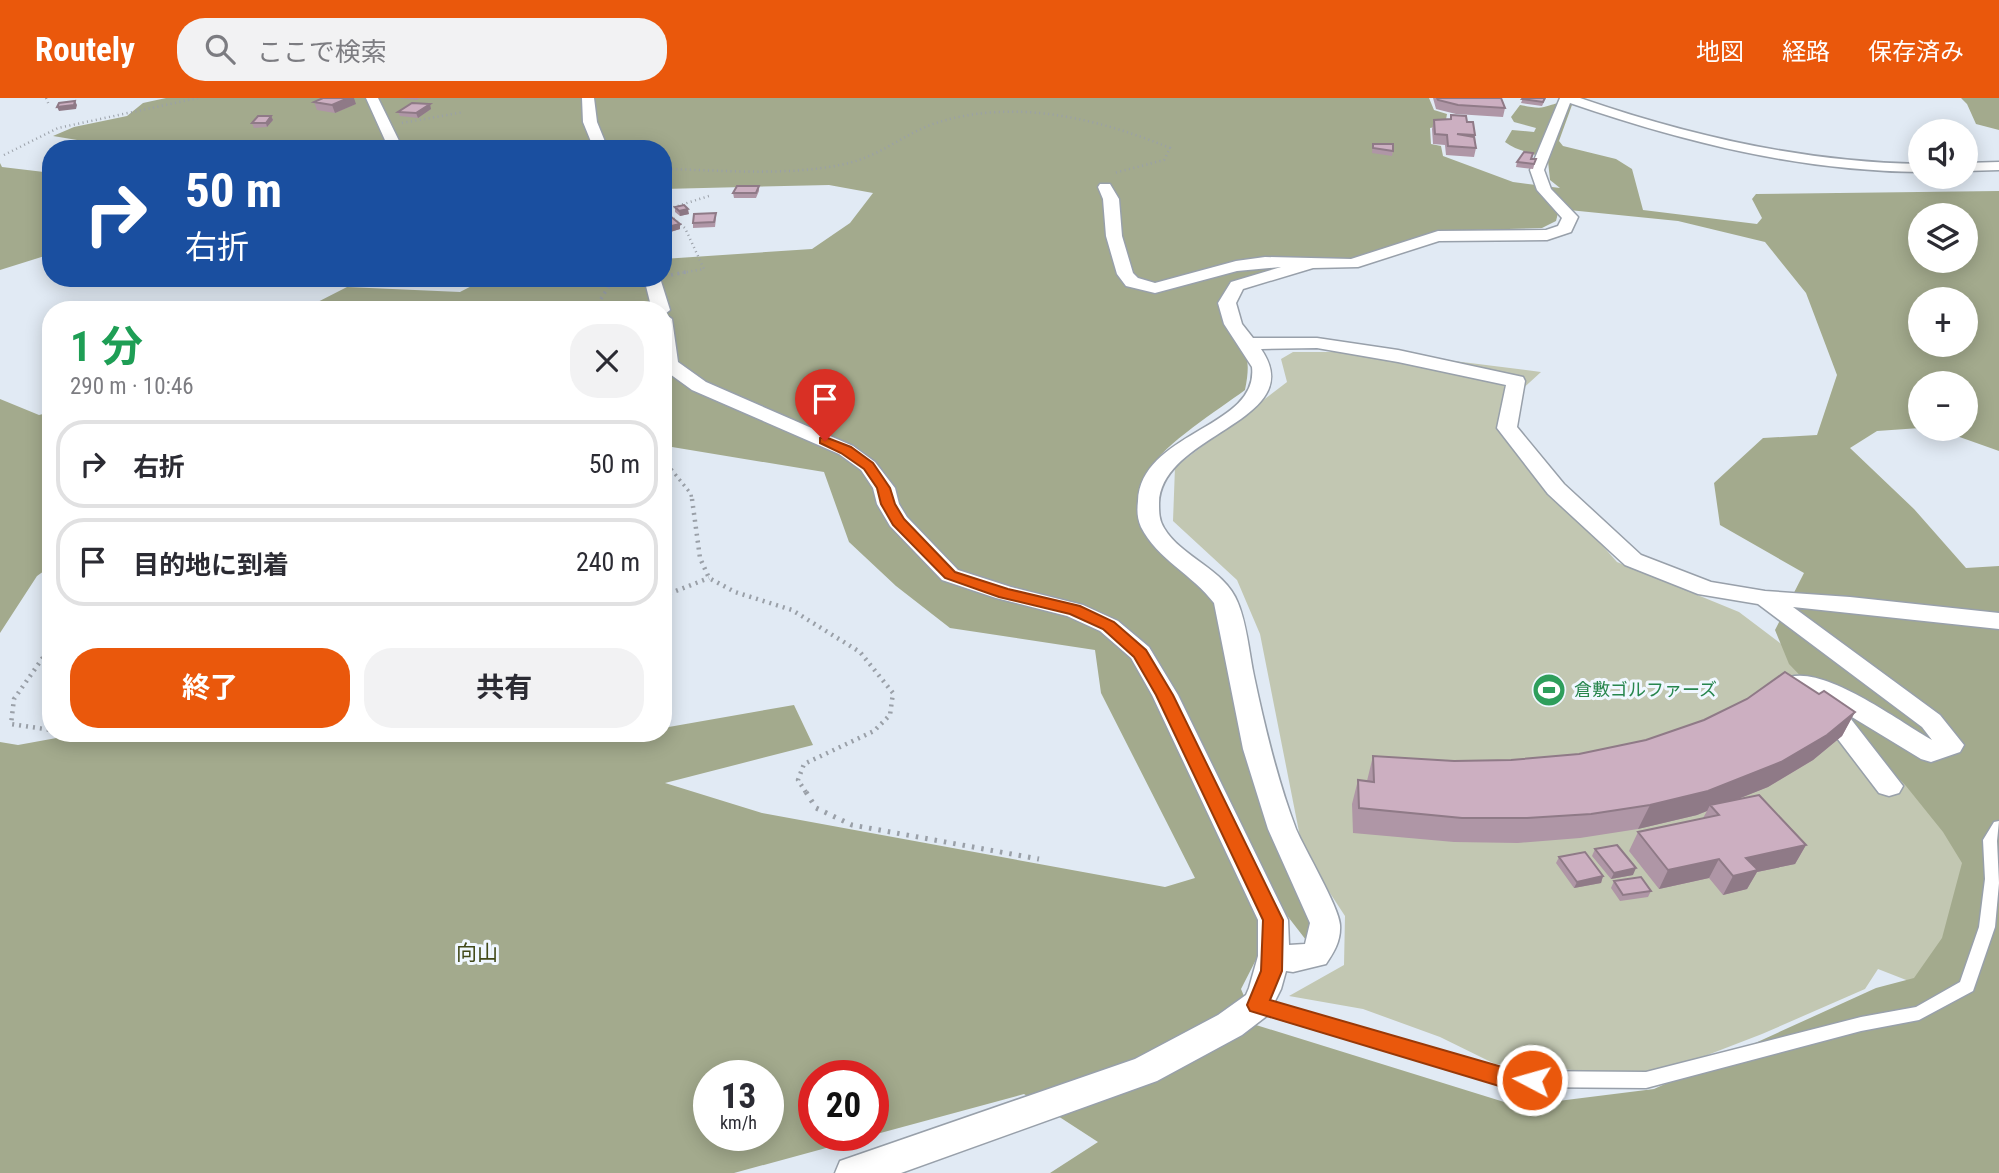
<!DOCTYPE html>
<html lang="ja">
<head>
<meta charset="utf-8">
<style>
  :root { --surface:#fff; --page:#f2f2f3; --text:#2b2b33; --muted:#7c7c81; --line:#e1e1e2; --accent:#ea580c }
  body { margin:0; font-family:"Roboto Condensed","Noto Sans JP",sans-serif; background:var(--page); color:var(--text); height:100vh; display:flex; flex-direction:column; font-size:26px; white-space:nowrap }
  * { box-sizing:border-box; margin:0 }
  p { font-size:23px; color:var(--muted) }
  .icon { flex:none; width:38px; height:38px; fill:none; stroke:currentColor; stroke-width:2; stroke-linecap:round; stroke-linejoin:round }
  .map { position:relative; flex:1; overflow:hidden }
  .details { position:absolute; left:42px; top:203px; width:630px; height:441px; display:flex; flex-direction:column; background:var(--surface); border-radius:28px; box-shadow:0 4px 18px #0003 }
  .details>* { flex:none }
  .banner { position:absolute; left:42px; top:42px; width:630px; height:147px; border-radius:28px; box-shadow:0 4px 18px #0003; background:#1a4fa0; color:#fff; overflow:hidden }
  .controls { position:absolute; left:1908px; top:21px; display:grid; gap:14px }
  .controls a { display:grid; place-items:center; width:70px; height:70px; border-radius:50%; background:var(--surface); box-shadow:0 4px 18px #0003; font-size:35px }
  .speed { position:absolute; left:693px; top:962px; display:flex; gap:14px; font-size:35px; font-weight:700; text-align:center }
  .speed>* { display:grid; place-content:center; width:91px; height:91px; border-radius:50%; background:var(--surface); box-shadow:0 4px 18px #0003; line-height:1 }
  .speed small { font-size:18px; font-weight:400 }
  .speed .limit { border:10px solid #d22; background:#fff; color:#111 }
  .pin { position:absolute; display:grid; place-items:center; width:60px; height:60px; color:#fff; margin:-72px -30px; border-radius:50% 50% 50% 0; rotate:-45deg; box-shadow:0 0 7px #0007 }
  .pin .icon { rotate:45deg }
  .me { position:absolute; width:77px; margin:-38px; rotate:276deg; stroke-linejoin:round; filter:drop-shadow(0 0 5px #0008) }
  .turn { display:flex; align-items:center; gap:24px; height:147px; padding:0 28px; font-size:32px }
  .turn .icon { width:91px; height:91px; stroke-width:2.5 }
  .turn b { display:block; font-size:49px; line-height:60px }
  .round { display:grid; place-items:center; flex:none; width:74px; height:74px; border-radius:28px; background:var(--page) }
  .overview { display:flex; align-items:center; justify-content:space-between; height:119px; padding:0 28px }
  h1 { font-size:42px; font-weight:700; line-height:52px; color:#1e9e55 }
  .cta { display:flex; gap:14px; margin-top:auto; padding:14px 28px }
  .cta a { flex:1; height:80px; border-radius:28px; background:var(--accent); color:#fff; font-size:28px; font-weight:700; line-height:80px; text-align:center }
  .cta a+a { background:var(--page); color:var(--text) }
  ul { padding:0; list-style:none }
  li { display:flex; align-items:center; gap:21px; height:88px; margin:0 14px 10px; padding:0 14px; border:4px solid var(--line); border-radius:28px }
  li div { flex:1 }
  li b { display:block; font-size:26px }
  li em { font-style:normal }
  header { display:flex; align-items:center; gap:42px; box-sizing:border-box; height:98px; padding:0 35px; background:var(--accent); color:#fff }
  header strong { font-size:33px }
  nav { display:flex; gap:38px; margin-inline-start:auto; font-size:24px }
  .search { width:490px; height:63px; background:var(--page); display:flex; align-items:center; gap:18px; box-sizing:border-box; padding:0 24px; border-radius:28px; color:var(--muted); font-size:26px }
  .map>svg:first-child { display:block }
  .green { fill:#c2c7b2 }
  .forest { fill:#a3aa8d; fill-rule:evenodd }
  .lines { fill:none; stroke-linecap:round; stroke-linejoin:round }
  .service-casing { stroke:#98a0aa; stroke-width:3 }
  .minor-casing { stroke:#98a0aa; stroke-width:3 }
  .path-far3 { stroke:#9aa0a8; stroke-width:2.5; stroke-dasharray:1 3.5; stroke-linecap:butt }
  .path-far2 { stroke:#9aa0a8; stroke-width:3.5; stroke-dasharray:2 4.5; stroke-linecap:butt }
  .path-far1 { stroke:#9aa0a8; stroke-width:4.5; stroke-dasharray:2 5; stroke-linecap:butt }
  .path { stroke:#9aa0a8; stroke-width:5; stroke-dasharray:2.5 7; stroke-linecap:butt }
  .service { fill:#fff; fill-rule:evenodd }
  .minor { fill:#fff; fill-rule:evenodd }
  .wall { fill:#af96a6 }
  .shaded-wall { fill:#8f7a87 }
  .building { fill:#ccafc1; stroke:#8f7a87; stroke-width:2 }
  .route { fill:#ea580c; stroke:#983908; stroke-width:2 }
  .labels { text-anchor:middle; stroke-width:6; stroke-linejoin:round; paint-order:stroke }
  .leisure-label { font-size:18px; fill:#27864d; stroke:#f0f7ff; text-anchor:start }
  .near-park-label { font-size:21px; fill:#414918; stroke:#f0f7ff }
</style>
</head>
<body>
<header>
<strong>Routely</strong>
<div class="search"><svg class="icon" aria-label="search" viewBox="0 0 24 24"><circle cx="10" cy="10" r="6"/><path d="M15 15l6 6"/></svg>ここで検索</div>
<nav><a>地図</a><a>経路</a><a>保存済み</a></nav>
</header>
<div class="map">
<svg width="1999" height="1075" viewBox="0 0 1999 1075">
  <rect width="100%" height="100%" fill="#e1eaf4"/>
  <!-- green -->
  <path class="green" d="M1293 254H1382L1541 274 1504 308 1498 329 1617 464 1739 514 1801 561 1970 751 1950 848 1919 887 1878 871 1865 891 1762 936 1679 968 1639 977 1495 966 1440 939 1363 911 1289 898 1344 867 1345 818 1303 754 1260 536 1237 482 1173 423 1175 369 1287 284 1281 261Z"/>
  <!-- forest -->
  <path class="forest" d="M166 0H1429L1434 12 1447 16 1445 27 1430 30 1431 46 1441 48 1443 58 1513 84 1560 90 1550 82 1548 63C1534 54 1518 54 1505 44L1512 32 1534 34 1536 30 1514 24 1511 19 1520 7C1527 8 1538 11 1544 9 1556 6 1560 2 1572 7L1559 43 1563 48 1616 61 1632 71 1643 112 1757 126 1762 120 1752 101 1756 96 1999 93V353L1937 331H1965V285H1920V330L1877 333 1850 350 1914 411 1966 470 1999 468V1075H1050L1098 1044 1024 996 873 1037V978H814V1038H870L734 1075H0V644L18 647 84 635H663V630L794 607 813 647 665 685 762 715 1165 789 1195 780 1101 595 1095 552 950 530 896 488 849 444 824 374 666 348 663 342V212H302L347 189 460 194 487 180H543L592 188 607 180H663V161L812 151 850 125 873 95 829 87 663 91V51H84L89 44 53 38 74 29 127 18 143 5ZM1559 111 1678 123 1765 144 1806 195 1837 277 1817 337 1763 340 1714 385 1720 427 1804 475 1775 532 1789 566 1906 688 1943 734 1962 765 1942 840 1914 880 1876 890 1654 991 1517 1008 1256 927 1241 891 1282 811 1306 842 1314 825 1221 515 1205 487 1139 410C1140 398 1141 384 1148 373 1165 345 1218 312 1245 292 1253 253 1243 247 1221 217L1223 200 1308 161 1350 162 1438 133 1542 130 1556 123ZM1920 117H1965V163H1920ZM1920 201H1965V247H1920ZM709 978H768V1038H709Z
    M1961 0H1999V32L1976 26 1967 6Z
    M0 65 2 69 44 74 51 71V156L0 172Z
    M0 301 39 317 51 314V468L37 478 0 535Z"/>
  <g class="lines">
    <defs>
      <path id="service" d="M1999 723 1997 743 1999 785 1995 829 1973 893 1919 922 1861 933 1646 990 1509 989 1257 914 1251 912 1249 907 1251 902 1257 900 1509 973 1646 974 1861 919 1916 909 1960 884 1979 829 1985 781 1983 742 1994 724Z"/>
      <path id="minor" d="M366 0H378L403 51H389Z
        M582 0H594L597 24 608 51H594L583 24Z
        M1560 0H1580C1690 38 1803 64 1920 66V74C1799 73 1684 44 1570 5L1544 72 1551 91 1578 119 1571 134 1547 142 1439 143 1358 169 1313 170 1243 191 1236 205 1242 226 1253 240H1317L1398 252 1523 279 1525 283 1517 329 1564 386 1641 457 1711 484 1765 493 1850 499 1999 515V531L1793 509 1940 617 1964 647 1960 654 1931 664 1921 661 1847 616 1903 688 1899 695 1889 698 1879 695 1824 623 1795 607 1786 585 1790 579C1827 569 1900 624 1932 642L1922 629 1758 506 1698 496 1625 467 1548 396 1497 330 1506 287 1398 264 1317 250 1261 251C1311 323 1161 335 1159 405 1159 414 1159 422 1164 430 1182 460 1225 471 1238 505 1247 527 1249 554 1254 578 1265 630 1277 681 1296 731 1305 752 1339 809 1340 827 1341 843 1334 854 1326 866L1293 874 1286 873 1281 891 1268 917 1242 937 1157 983 901 1075H835L840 1063 1135 961 1218 917 1246 897 1249 890 1258 858V822L1152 597 1131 560 1100 533 1067 518 996 500 942 482 890 428 877 406 873 390 861 372 839 356 692 292 663 271V212H652L644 180H660L670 212 665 216 672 221 678 264 706 284 853 348 875 364 895 390 899 406 907 419 958 472 1011 489 1083 507 1118 523 1149 549 1178 597 1288 822 1289 847 1305 846 1310 825 1268 731 1243 651 1214 505C1193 477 1157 461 1141 429 1137 420 1137 412 1138 403 1141 333 1259 330 1252 269L1224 226 1218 205 1231 184 1281 169 1237 173 1155 195 1126 188 1117 176 1106 138 1103 101 1098 89 1100 86H1110L1119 101 1122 138 1133 175 1138 180 1155 185 1236 163 1265 159 1351 161 1438 133 1546 132 1558 128 1562 120 1537 92 1530 72Z
        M1999 64V72L1965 73V65Z"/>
    </defs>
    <!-- service casing -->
    <use href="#service" class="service-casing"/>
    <!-- minor casing -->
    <use href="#minor" class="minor-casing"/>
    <!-- path-far3 -->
    <path class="path-far3" d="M46 0 49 7
      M402 25 464 14
      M4 57 58 30 198 0
      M663 71C724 72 790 79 849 65 881 57 906 35 936 25 1014 0 1097 20 1170 50L1164 62 1114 75
      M663 112 685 130 704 171 676 176
      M665 112 712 97"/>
    <!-- path-far2 -->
    <path class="path-far2" d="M671 177 686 174
      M594 212 614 180
      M663 361 691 396 692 403"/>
    <!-- path-far1 -->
    <path class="path-far1" d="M692 401 700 460 709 480 735 494 792 512 860 554 893 595 890 617 874 633 804 666 798 682 807 696
      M663 498 709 480
      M51 548 14 601 11 626 51 632"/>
    <!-- path -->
    <path class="path" d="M806 694 816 710 852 727 1039 761"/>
    <!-- service -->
    <use href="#service" class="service"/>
    <!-- minor -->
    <use href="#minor" class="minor"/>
  </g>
  <!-- wall -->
  <path class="wall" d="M399 0H420L417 2Z
    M1433 0H1501L1505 10 1503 19 1456 16 1436 11Z
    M1523 0 1544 4 1542 8 1521 5Z
    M314 4 356 6 335 15 317 12Z
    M431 11 418 20 400 18 398 14Z
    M1451 17 1467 24 1475 37 1476 50 1474 59 1446 57 1445 47 1433 46 1432 31 1434 22 1450 21Z
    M271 18 273 22 267 29 254 30 252 25Z
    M1373 46 1393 53 1392 58 1372 55Z
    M1532 61H1536L1533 71 1516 69 1517 64Z
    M759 88V93L756 100H734L733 95Z
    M675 109 689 116 680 118 675 114Z
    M663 120 680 126V131L667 135 668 148H663Z
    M716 120 715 129 693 130V125Z
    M1819 596 1855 614 1842 638 1813 662 1768 689 1735 702 1806 747 1795 766 1757 774 1747 791 1723 797 1709 780 1659 791 1629 753 1638 734 1703 720 1707 713 1697 717 1638 731 1580 740 1518 745 1454 744 1353 735 1352 706 1358 682 1367 683 1373 658 1454 663 1511 662 1579 656 1646 642Z
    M1595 751 1633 777 1611 781 1592 758Z
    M1559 759 1603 778 1601 785 1574 790 1556 765Z
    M1614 783 1651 793 1648 799 1620 803 1611 790Z"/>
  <!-- shaded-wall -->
  <path class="shaded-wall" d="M348 0H354L356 6 335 15 332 7Z
    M75 3 77 7 76 11 59 13 57 9Z
    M430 6 431 11 418 20 416 15Z
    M271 18 273 22 267 29 266 25Z
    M688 111 689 116 680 118 679 113Z
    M680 126V131L667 135 668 148 667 143 663 136V130Z
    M1855 614 1842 638 1813 662 1768 689 1713 711 1710 707 1707 713 1697 717 1638 731 1650 707Z
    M1806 747 1795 766 1757 774 1747 791 1723 797 1733 778 1746 760Z
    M1719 761 1709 780 1659 791 1668 772Z
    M1636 770 1633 777 1611 781 1614 775Z
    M1603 778 1601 785 1574 790 1577 784Z"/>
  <!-- building -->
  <path class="building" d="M323 0H348L332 7 314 4Z
    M1437 0H1501L1505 10 1458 7 1438 2Z
    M1523 0H1545L1543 4 1522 1Z
    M75 3 74 7 57 9 59 5Z
    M412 5 430 6 416 15 398 14Z
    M1451 17 1466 18 1467 24H1473L1475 37 1457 36 1474 39 1476 50 1448 48 1447 37 1435 36 1434 22 1451 21Z
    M258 18H271L266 25H252Z
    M1373 46H1393V53L1373 50Z
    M1524 54 1533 55 1531 61H1536L1534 66 1517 64Z
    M737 88H759L756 95H733Z
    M684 107 688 111 679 113 675 109Z
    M716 115 714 124 693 125 694 116Z
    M670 118 680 126 663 130V120Z
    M663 133H667V143H663Z
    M1785 574 1819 596 1824 593 1855 614 1827 637 1781 664 1708 693 1650 707 1591 716 1527 720H1462L1359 710 1358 682 1374 684 1373 658 1454 663 1511 662 1579 656 1646 642 1704 622 1747 601Z
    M1759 697 1806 747 1746 760 1758 772 1733 778 1719 761 1668 772 1638 734 1719 717 1710 707Z
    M1617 747 1636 770 1614 775 1595 751Z
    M1585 754 1603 778 1577 784 1559 759Z
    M1641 779 1651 793 1623 797 1614 783Z"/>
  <!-- route -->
  <path class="route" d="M825 339 851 349 873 365 890 390 895 406 904 421 955 474 1008 491 1080 508 1114 524 1146 552 1173 597 1283 822 1282 873 1270 902 1509 971 1532 972 1540 975 1544 982 1540 989 1532 991H1509L1250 913 1247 907 1261 873 1263 822 1156 597 1134 559 1103 531 1070 516 999 499 945 480 893 427 881 406 877 390 864 371 841 355 820 345V340Z"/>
  <!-- icons -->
  <defs>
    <symbol id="stadium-disc" viewBox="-11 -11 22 22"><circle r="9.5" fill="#2e9e5b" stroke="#f0f7ff"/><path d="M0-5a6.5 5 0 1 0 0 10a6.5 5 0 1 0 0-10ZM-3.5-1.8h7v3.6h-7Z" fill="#fff"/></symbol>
  </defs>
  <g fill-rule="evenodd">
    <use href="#stadium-disc" x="1530" y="573" width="38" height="38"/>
  </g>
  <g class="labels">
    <!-- leisure labels -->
    <g class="leisure-label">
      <text x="1574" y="598">倉敷ゴルファーズ</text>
    </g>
    <!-- near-park labels -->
    <g class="near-park-label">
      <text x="477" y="862">向山</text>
    </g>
  </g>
</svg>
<div class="controls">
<a><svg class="icon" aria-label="sound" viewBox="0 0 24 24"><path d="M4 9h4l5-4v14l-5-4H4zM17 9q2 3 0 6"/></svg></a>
<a><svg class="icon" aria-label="layers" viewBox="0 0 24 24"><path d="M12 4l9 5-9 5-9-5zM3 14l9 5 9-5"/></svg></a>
<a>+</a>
<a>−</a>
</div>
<div class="speed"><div>13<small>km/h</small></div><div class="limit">20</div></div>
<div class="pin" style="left:825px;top:343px;background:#d93025"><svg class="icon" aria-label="arrive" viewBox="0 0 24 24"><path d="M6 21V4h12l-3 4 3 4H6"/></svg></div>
<svg class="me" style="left:1532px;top:982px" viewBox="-20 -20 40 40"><circle r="17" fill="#ea580c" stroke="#fff" stroke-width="3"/><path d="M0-11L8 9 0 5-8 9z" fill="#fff"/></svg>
<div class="banner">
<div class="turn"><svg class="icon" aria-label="right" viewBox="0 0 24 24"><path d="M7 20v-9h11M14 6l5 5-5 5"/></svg><div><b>50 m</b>右折</div></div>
</div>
<section class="details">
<div class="overview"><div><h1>1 分</h1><p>290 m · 10:46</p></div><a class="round"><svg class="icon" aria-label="close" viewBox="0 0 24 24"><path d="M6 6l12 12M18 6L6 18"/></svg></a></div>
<ul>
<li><svg class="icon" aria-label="right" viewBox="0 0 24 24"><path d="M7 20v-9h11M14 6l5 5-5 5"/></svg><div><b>右折</b></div><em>50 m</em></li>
<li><svg class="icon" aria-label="arrive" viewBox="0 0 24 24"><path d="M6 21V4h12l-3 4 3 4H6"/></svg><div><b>目的地に到着</b></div><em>240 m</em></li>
</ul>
<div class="cta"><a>終了</a><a>共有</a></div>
</section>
</div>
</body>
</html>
